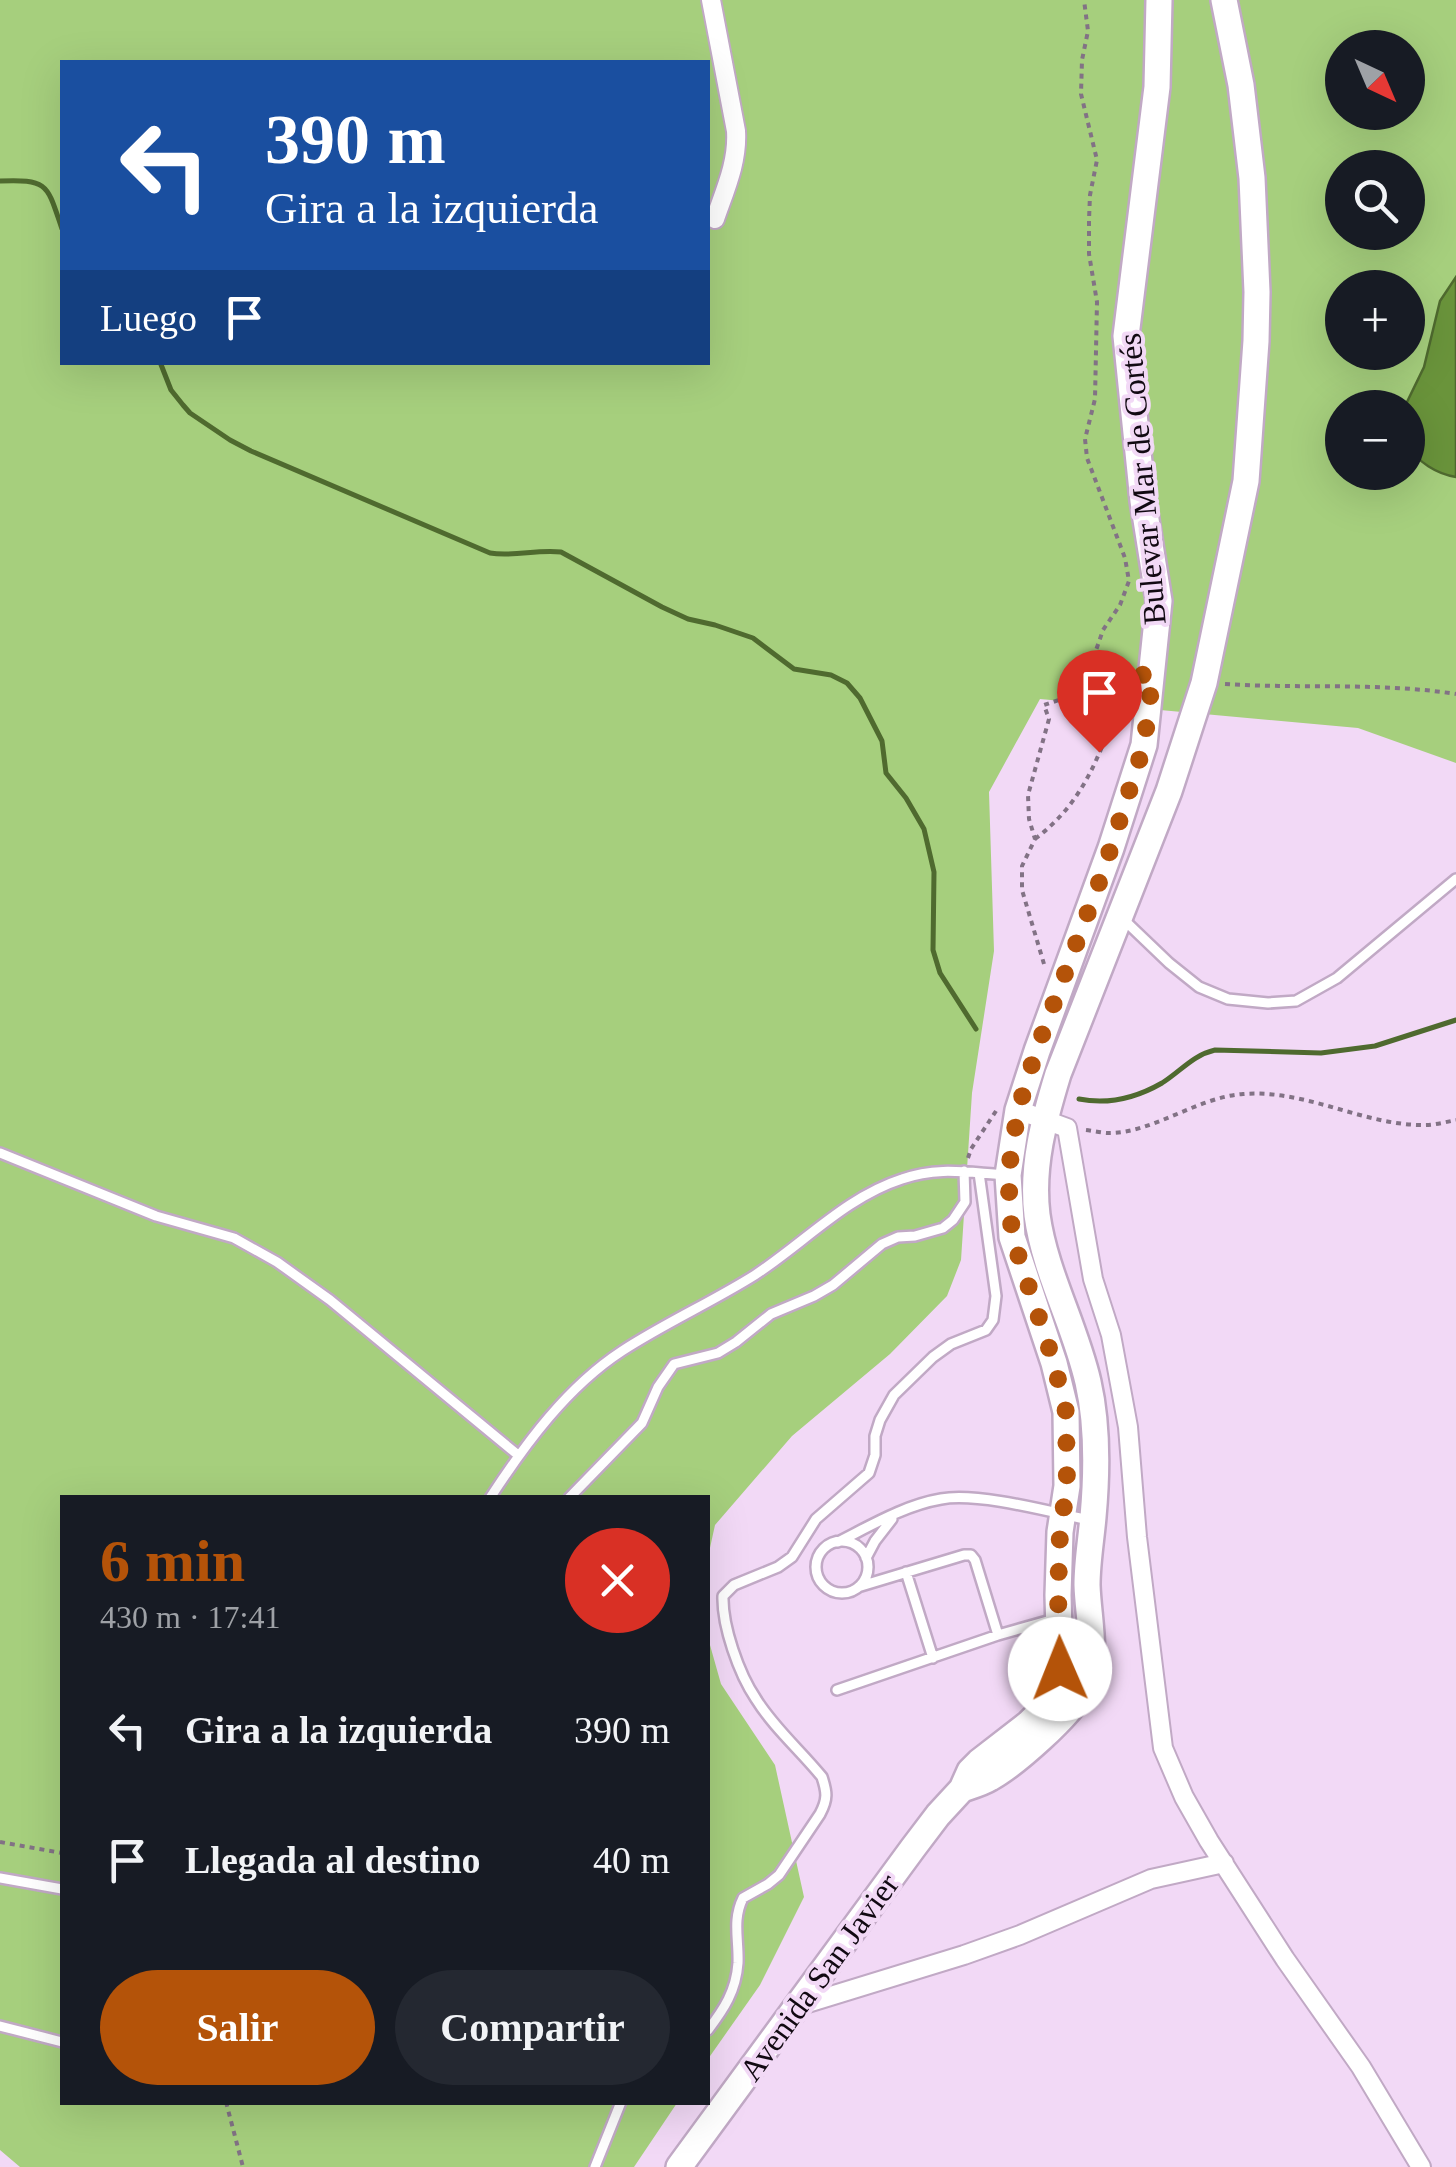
<!DOCTYPE html>
<html lang="es">
<head>
<meta charset="utf-8">
<style>
  :root { --surface:#171b24; --page:#242831; --text:#f1f3f6; --muted:#9ea1a6; --accent:#b45309 }
  body { margin:0; font-family:"Times New Roman",serif; background:var(--page); color:var(--text); height:100vh; display:flex; flex-direction:column; font-size:38px; white-space:nowrap }
  * { box-sizing:border-box; margin:0 }
  p { font-size:32px; color:var(--muted) }
  .icon { flex:none; width:55px; height:55px; fill:none; stroke:currentColor; stroke-width:2; stroke-linecap:round; stroke-linejoin:round }
  .map { position:relative; flex:1; overflow:hidden }
  .drawer { position:absolute; left:60px; top:1495px; width:650px; height:610px; display:flex; flex-direction:column; background:var(--surface); border-radius:0px; box-shadow:0 10px 40px #0002 }
  .drawer>* { flex:none }
  .banner { position:absolute; left:60px; top:60px; width:650px; height:305px; border-radius:0px; box-shadow:0 10px 40px #0002; background:#1a4fa0; color:#fff; overflow:hidden }
  .needle { width:65px; rotate:136deg }
  .buttons { position:absolute; left:1325px; top:30px; display:grid; gap:20px }
  .buttons a { display:grid; place-items:center; width:100px; height:100px; border-radius:50%; background:var(--surface); box-shadow:0 10px 40px #0002; font-size:50px }
  .pin { position:absolute; display:grid; place-items:center; width:85px; height:85px; color:#fff; margin:-102px -42px; border-radius:50% 50% 50% 0; rotate:-45deg; box-shadow:0 0 10px #0007 }
  .pin .icon { rotate:45deg }
  .me { position:absolute; width:110px; margin:-55px; rotate:359deg; stroke-linejoin:round; filter:drop-shadow(0 0 8px #0008) }
  .turn { display:flex; align-items:center; gap:35px; height:210px; padding:0 40px; font-size:45px }
  .turn .icon { width:130px; height:130px; stroke-width:2.5 }
  .turn b { display:block; font-size:70px; line-height:85px }
  .then { display:flex; align-items:center; height:95px; padding:0 40px; background:#0003; gap:20px; font-size:38px }
  .round { display:grid; place-items:center; flex:none; width:105px; height:105px; border-radius:52px; background:var(--page) }
  .overview { display:flex; align-items:center; justify-content:space-between; height:170px; padding:0 40px }
  h1 { font-size:60px; font-weight:600; line-height:75px; color:var(--accent) }
  .action { display:flex; gap:20px; margin-top:auto; padding:20px 40px }
  .action a { flex:1; height:115px; border-radius:60px; background:var(--accent); color:#fff; font-size:40px; font-weight:600; line-height:115px; text-align:center }
  .action a+a { background:var(--page); color:var(--text) }
  ul { padding:0; list-style:none }
  li { display:flex; align-items:center; gap:30px; height:130px; padding:0 40px }
  li div { flex:1 }
  li b { display:block; font-size:38px }
  li em { font-style:normal }
  .map>svg:first-child { display:block }
  .green { fill:#a6cf7d; fill-rule:evenodd }
  .water { fill:#6a943b; stroke:#4f6a2f; stroke-width:2.5 }
  .lines { fill:none; stroke-linecap:round; stroke-linejoin:round }
  .stream { stroke:#4f6a2f; stroke-width:5 }
  .lane-casing { stroke:#c1a9c5; stroke-width:14 }
  .street-casing { stroke:#c1a9c5; stroke-width:22 }
  .secondary-casing { stroke:#c1a9c5; stroke-width:30 }
  .path { stroke:#827285; stroke-width:4; stroke-dasharray:5 5; stroke-linecap:butt }
  .lane { stroke:#fff; stroke-width:9 }
  .street { stroke:#fff; stroke-width:18 }
  .secondary { stroke:#fff; stroke-width:25 }
  .route { stroke:#b45309; stroke-width:18; stroke-dasharray:0 32.4 }
  .labels { text-anchor:middle; stroke-width:8; stroke-linejoin:round; paint-order:stroke }
  .street-label { font-size:32px; fill:#110912; stroke:#f2d9f6 }
</style>
</head>
<body>
<div class="map">
<svg width="1456" height="2167" viewBox="0 0 1456 2167">
  <rect width="100%" height="100%" fill="#f2d9f6"/>
  <!-- green -->
  <path class="green" d="M0 0H1456V763L1358 728 1040 699 989 792 994 951 972 1093 961 1260 947 1296 890 1354 792 1436 715 1525 708 1557V1498H62V2102L677 2103 634 2167H20L0 2150ZM1342 48H1408V112H1342ZM62 62H708V362H62ZM1342 168H1408V232H1342ZM1342 288H1408V352H1342ZM1342 408H1408V472H1342Z
    M708 1638 721 1684 775 1765 804 1897 760 1985 708 2059Z"/>
  <!-- water -->
  <path class="water" d="M1456 277V477C1437 474 1417 462 1408 445L1407 402 1424 367 1440 301Z"/>
  <g class="lines">
    <!-- stream -->
    <path class="stream" d="M0 181C49 179 47 185 62 229
      M160 362 171 390 183 405 190 413 230 440 251 451 490 553C514 557 537 549 561 552L662 607 688 619 715 625 753 638 794 669 831 675 847 683 860 698 882 741 886 773 906 798 924 829 934 872 933 950 940 973 976 1029
      M1079 1099C1109 1105 1136 1098 1162 1083 1181 1071 1193 1055 1215 1050L1321 1053 1375 1046 1456 1020"/>
    <defs>
      <path id="lane" d="M1122 918 1169 963 1199 987 1228 999 1268 1003 1296 1001 1337 978 1456 879
        M0 1153 156 1216 234 1238 277 1262 330 1300 518 1455
        M490 1498C526 1443 567 1387 622 1351 665 1323 712 1302 755 1275 804 1243 846 1197 902 1179 939 1166 969 1173 1007 1175
        M569 1498 642 1423 658 1387 674 1364 718 1353 736 1342 771 1314 814 1296 833 1285 882 1244 898 1237 915 1236 943 1228 953 1220 965 1202 964 1171
        M816 1567a26 26 0 1 1 52 0a26 26 0 1 1-52 0Z
        M838 1542C870 1526 905 1505 941 1499 978 1492 1051 1512 1089 1520
        M866 1558 875 1541 892 1519
        M906 1572 933 1658
        M861 1586 964 1555H971L975 1560 998 1635 1058 1618
        M837 1690 998 1635
        M0 1878 62 1889
        M0 2026 62 2042
        M708 2030C724 2009 736 1991 738 1963 739 1940 732 1920 743 1898L768 1884 779 1875 820 1814C828 1799 827 1792 822 1777 801 1751 774 1728 756 1699 739 1674 722 1626 723 1596L734 1585 778 1567 792 1557 816 1519 869 1473 875 1455V1436L880 1420 894 1395 933 1357 951 1344 986 1330 993 1320 996 1296 979 1173
        M595 2167 621 2102"/>
      <path id="street" d="M711 0 736 131C738 162 725 190 715 219
        M1018 1110 1067 1128 1093 1279 1111 1335 1128 1427 1137 1537 1163 1748 1184 1797 1209 1841 1285 1959 1361 2067 1421 2167
        M798 2006 964 1955 1020 1935 1151 1879 1224 1863"/>
      <path id="secondary" d="M962 1789C971 1786 982 1783 990 1778 1015 1764 1071 1715 1083 1690 1099 1659 1088 1619 1087 1585 1087 1562 1091 1540 1093 1517 1097 1473 1098 1426 1088 1382 1075 1325 1045 1273 1037 1215 1031 1166 1044 1120 1058 1074L1169 791 1204 683 1246 481 1256 341 1257 292 1252 178 1241 85 1224 0
        M679 2167 913 1848 938 1815 962 1789 970 1771 979 1762 1028 1724 1043 1709 1053 1691 1060 1669 1058 1595 1060 1532 1067 1486 1066 1412 1054 1363 1012 1237 1008 1175 1018 1110 1037 1051 1111 848 1144 745 1159 601 1143 501 1126 336 1157 87 1159 0"/>
    </defs>
    <!-- lane casing -->
    <use href="#lane" class="lane-casing"/>
    <!-- street casing -->
    <use href="#street" class="street-casing"/>
    <!-- secondary casing -->
    <use href="#secondary" class="secondary-casing"/>
    <!-- path -->
    <path class="path" d="M1225 684C1302 689 1379 682 1456 694
      M1073 688 1116 710
      M1035 839C1088 799 1100 750 1124 691L1130 684
      M1044 964 1022 890V866L1035 839 1029 819 1028 795 1049 719 1044 705 1059 700 1073 688 1081 676 1094 656 1103 630 1120 605 1129 581 1125 558 1087 458 1085 439 1095 399 1097 302 1089 254V220L1090 195 1097 160 1081 94 1082 60 1088 31 1084 0
      M1086 1130C1094 1131 1102 1133 1109 1133 1153 1133 1198 1097 1243 1094 1307 1089 1364 1126 1425 1125 1435 1125 1446 1122 1456 1120
      M968 1158 971 1149 996 1111
      M0 1842 62 1853
      M226 2102 243 2167"/>
    <!-- lane -->
    <use href="#lane" class="lane"/>
    <!-- street -->
    <use href="#street" class="street"/>
    <!-- secondary -->
    <use href="#secondary" class="secondary"/>
  </g>
  <g class="lines">
    <!-- route -->
    <path class="route" d="M1060 1669 1058 1595 1060 1532 1067 1486 1066 1412 1054 1363 1012 1236 1008 1175 1018 1110 1036 1051 1103 872 1144 745 1153 674 1140 675 1124 691 1099 752"/>
  </g>
  <g class="labels">
    <!-- street labels -->
    <g class="street-label">
      <text transform="translate(1142 479) rotate(-95)" y="11">Bulevar Mar de Cortés</text>
      <text transform="translate(819 1977) rotate(-54)" y="11">Avenida San Javier</text>
    </g>
  </g>
</svg>
<div class="buttons">
<a><svg class="needle" viewBox="-14 -14 28 28"><path d="M0-13l5 13h-10z" fill="#e53935"/><path d="M0 13l5-13h-10z" fill="#9ea1a6"/></svg></a>
<a><svg class="icon" aria-label="search" viewBox="0 0 24 24"><circle cx="10" cy="10" r="6"/><path d="M15 15l6 6"/></svg></a>
<a>+</a>
<a>−</a>
</div>
<div class="pin" style="left:1099px;top:752px;background:#d93025"><svg class="icon" aria-label="arrive" viewBox="0 0 24 24"><path d="M6 21V4h12l-3 4 3 4H6"/></svg></div>
<svg class="me" style="left:1060px;top:1669px" viewBox="-20 -20 40 40"><circle r="19" fill="#fff"/><path d="M0-13L10 11 0 6-10 11z" fill="#b45309"/></svg>
<div class="banner">
<div class="turn"><svg class="icon" aria-label="left" viewBox="0 0 24 24"><path d="M17 20v-9H6M10 6l-5 5 5 5"/></svg><div><b>390 m</b>Gira a la izquierda</div></div>
<div class="then">Luego<svg class="icon" aria-label="arrive" viewBox="0 0 24 24"><path d="M6 21V4h12l-3 4 3 4H6"/></svg></div>
</div>
<section class="drawer">
<div class="overview"><div><h1>6 min</h1><p>430 m · 17:41</p></div><a class="round" style="background:#d93025;color:#fff"><svg class="icon" aria-label="close" viewBox="0 0 24 24"><path d="M6 6l12 12M18 6L6 18"/></svg></a></div>
<ul>
<li><svg class="icon" aria-label="left" viewBox="0 0 24 24"><path d="M17 20v-9H6M10 6l-5 5 5 5"/></svg><div><b>Gira a la izquierda</b></div><em>390 m</em></li>
<li><svg class="icon" aria-label="arrive" viewBox="0 0 24 24"><path d="M6 21V4h12l-3 4 3 4H6"/></svg><div><b>Llegada al destino</b></div><em>40 m</em></li>
</ul>
<div class="action"><a>Salir</a><a>Compartir</a></div>
</section>
</div>
</body>
</html>
